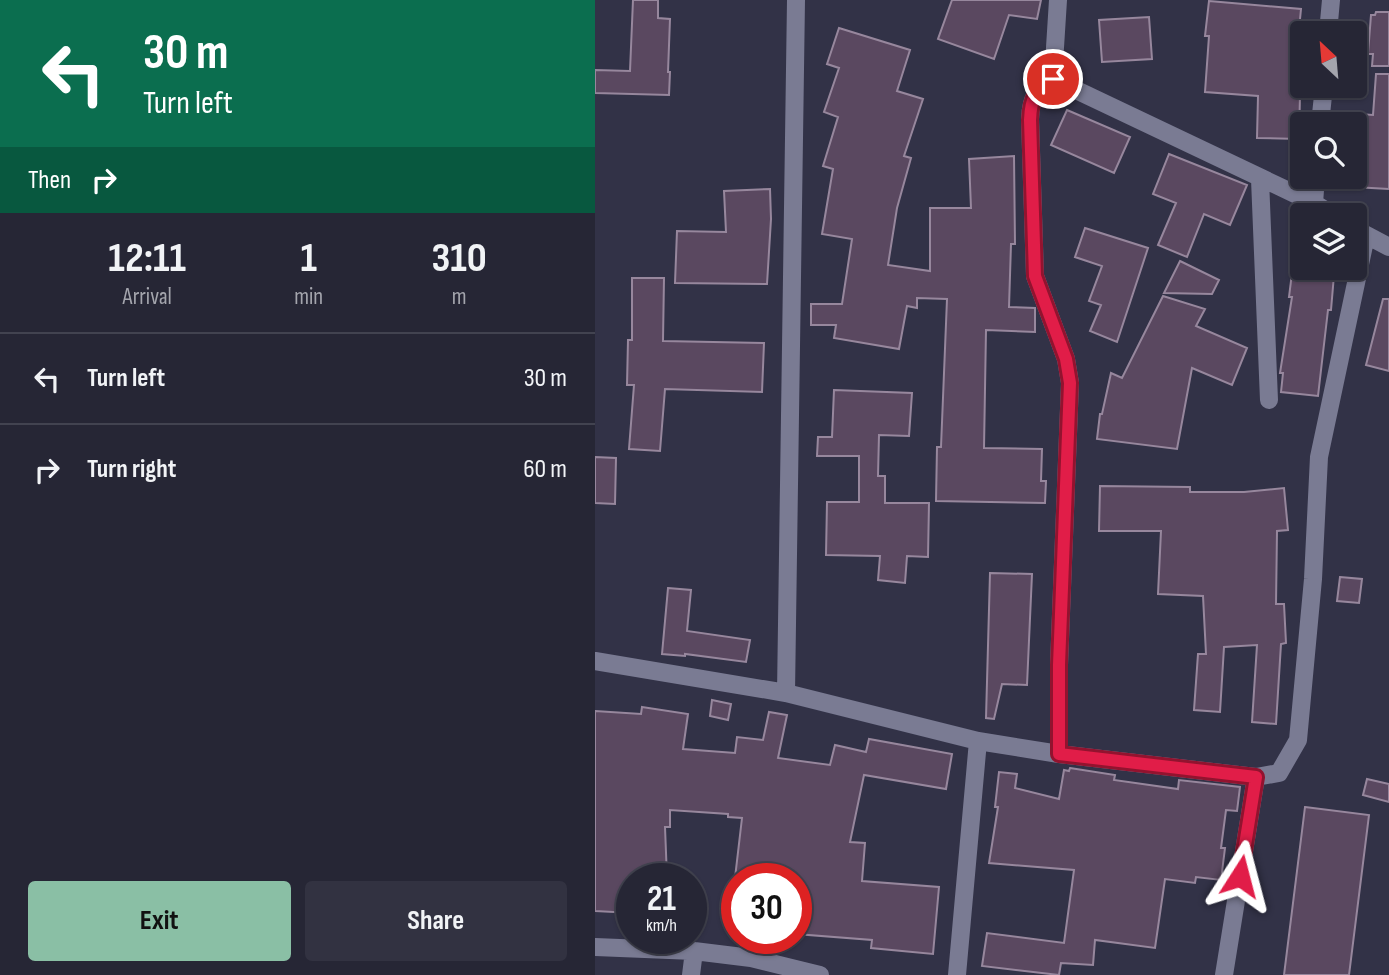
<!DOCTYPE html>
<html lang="en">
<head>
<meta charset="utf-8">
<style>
  :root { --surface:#262635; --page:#323241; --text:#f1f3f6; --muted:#a4a5ad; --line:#424350; --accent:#8abfa5 }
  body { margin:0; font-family:"Sofia Sans Condensed",sans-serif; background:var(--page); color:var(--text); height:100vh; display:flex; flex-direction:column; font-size:26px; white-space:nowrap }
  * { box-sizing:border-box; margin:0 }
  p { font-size:23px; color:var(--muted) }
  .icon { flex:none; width:38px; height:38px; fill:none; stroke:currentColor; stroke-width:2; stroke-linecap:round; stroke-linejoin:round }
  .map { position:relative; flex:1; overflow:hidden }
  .panel { display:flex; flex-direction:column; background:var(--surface); width:595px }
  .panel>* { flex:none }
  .top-card { background:#0b6e4f; color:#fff; overflow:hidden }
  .needle { width:46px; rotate:334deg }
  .buttons { position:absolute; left:695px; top:21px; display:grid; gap:14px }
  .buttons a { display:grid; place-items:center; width:77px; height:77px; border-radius:7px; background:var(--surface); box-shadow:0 2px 5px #0004,0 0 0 2px var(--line); font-size:35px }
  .speed { position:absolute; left:21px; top:863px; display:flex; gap:14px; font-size:35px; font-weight:700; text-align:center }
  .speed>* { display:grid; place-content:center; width:91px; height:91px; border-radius:50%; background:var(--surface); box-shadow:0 2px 5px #0004,0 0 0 2px var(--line); line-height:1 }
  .speed small { font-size:18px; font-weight:400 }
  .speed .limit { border:10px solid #d22; background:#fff; color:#111 }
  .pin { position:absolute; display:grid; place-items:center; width:60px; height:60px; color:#fff; margin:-30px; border:4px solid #fff; border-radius:50%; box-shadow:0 2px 7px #0007 }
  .me { position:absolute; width:77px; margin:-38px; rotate:9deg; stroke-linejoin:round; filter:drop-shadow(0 0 5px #0008) }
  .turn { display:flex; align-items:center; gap:24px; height:147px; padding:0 28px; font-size:32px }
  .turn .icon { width:91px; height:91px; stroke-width:2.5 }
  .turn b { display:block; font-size:49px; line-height:60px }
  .then { display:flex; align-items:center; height:66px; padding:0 28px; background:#0003; gap:14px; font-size:26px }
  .eta { display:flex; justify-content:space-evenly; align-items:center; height:119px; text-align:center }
  .eta b { font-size:42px; font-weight:700; line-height:49px }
  .button { display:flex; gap:14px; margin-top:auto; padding:14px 28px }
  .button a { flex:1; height:80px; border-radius:7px; background:var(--accent); color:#111; font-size:28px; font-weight:700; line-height:80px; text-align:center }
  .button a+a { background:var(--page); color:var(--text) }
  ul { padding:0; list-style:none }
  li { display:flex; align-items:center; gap:21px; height:91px; padding:0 28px; border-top:2px solid var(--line) }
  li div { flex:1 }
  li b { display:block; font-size:26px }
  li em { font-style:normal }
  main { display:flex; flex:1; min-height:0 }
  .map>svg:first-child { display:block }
  .building { fill:#5a4860; stroke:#97879d; stroke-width:2 }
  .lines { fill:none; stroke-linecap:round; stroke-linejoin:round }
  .minor { stroke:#7a7b93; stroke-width:18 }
  .route-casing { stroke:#92132f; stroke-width:18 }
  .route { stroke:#e11d48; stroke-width:12 }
</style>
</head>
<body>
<main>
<section class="panel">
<div class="top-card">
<div class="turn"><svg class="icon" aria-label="left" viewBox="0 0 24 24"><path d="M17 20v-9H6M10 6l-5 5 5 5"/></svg><div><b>30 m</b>Turn left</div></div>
<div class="then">Then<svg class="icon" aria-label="right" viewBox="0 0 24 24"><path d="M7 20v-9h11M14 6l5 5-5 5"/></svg></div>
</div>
<div class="eta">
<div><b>12:11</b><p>Arrival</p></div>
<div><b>1</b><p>min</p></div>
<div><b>310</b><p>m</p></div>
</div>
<ul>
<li><svg class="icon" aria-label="left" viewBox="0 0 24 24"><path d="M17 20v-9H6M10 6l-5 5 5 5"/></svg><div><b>Turn left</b></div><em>30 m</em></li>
<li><svg class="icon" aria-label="right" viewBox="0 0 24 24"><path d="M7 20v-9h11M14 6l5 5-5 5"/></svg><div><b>Turn right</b></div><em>60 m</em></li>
</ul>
<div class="button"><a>Exit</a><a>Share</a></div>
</section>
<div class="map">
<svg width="794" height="975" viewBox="0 0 794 975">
  <rect width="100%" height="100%" fill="#323247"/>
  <!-- building -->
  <path class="building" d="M38 0H63V18L75 19 73 72H75L74 95 0 93V70L35 71Z
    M357 0H446L442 19 414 15 399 59 343 39Z
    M614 1 706 9 702 50H706L704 139 662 138 663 96 610 92 614 36H610Z
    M781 12H794V66H777L778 54H773L776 15H780Z
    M554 17 557 59 507 62 504 20Z
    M244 28 315 50 302 91 328 99 309 156 316 158 302 208 293 265 335 271V208H376L374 159 419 156 420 244H416L414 307 440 308V332L391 330 389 448 447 449 446 481H451L450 503 341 501 342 447H346L352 299 322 298V308L312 306 304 349 239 338 241 325H216V304H247L257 239 227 234 238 169 228 166 243 117 229 112 244 68 232 64Z
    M781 74H794V189L759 187 764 114 778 115Z
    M472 110 535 137 519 173 456 145Z
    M574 154 652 185 635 225 609 214 592 257 563 245 581 203 558 194Z
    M175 189 176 219 172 284 80 283 82 231 131 232 129 191Z
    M490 228 553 248 522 342 495 331 506 305 494 301 507 266 480 257Z
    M585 261 624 280 617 294 569 293Z
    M697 273 739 275 736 310H733L723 396 686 392 688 373H685L697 297H694Z
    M37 278H69L68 341 169 343 167 392 70 389 65 451 34 449 39 385H32L33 340H37Z
    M568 296 610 309 601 326 652 348 637 385 597 368 582 449 502 439 505 414H507L516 373 527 378Z
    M788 299H794V371L771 365Z
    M239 390 317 393 314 436 284 435 283 476H290V503H334L333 557 312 556 310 583 283 580 285 556 231 555 232 502H264V456H222L223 437H237Z
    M0 457 21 458 20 504 0 503Z
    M505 486 595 487V492H649L689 488 693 530 682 531 681 604H689L691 643 686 644 681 724 657 722 662 645 629 647 625 712 599 710 603 654H611L608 596 563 594 566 531H504Z
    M395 573 437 574 432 685 407 684 399 719 391 718Z
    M745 577 767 579 764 603 742 601Z
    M73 588 96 590 92 631 155 640 151 662 90 654V656L67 654Z
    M117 700 136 704 133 720 115 716Z
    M47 707 93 714 88 749 140 753 142 737 168 740 174 712 192 715 183 758 235 765 240 745 271 752 274 739 357 754 351 789 269 775 255 842 270 843 267 881 344 887 338 954 276 948 277 940 201 934V878H140L147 818 133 817V814L75 810V827H70L72 878H37V913L0 911V711L46 714Z
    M475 768 520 775 519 780 583 789 584 780 645 787 642 811 631 810 626 848H630L626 880 601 877 600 883 570 879 560 948 500 940 498 965 466 963 464 975 387 966 392 933 469 943 479 870 394 863 403 807H400L404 772 422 774 420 788 464 799 469 770 474 771Z
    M772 779 794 784V802L768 795Z
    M710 807 774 815 754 975H689Z"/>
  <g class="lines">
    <!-- minor -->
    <path class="minor" d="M463 0 458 79C440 93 436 96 435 119L440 276 471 359 475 383 464 665V754
      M733 33 736 0
      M458 79 719 203 738 215
      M725 124 729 86
      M665 179 674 400
      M719 203 721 177
      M760 229 794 247
      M0 661 191 693 383 741 464 754 661 777 684 773 703 740 718 579 724 457 771 236
      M191 693 201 0
      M0 947 99 951 156 958 225 975
      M96 975 99 951
      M362 975 383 741
      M629 975 661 777"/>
  </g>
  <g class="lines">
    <defs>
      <path id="route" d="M458 79C440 93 436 96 435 120L440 276 471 359 475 383 464 665V754L661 777 645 876"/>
    </defs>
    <!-- route casing -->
    <use href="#route" class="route-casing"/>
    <!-- route -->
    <use href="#route" class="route"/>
  </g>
</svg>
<div class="buttons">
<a><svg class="needle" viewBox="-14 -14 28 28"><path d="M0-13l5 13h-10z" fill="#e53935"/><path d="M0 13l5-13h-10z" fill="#a4a5ad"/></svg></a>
<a><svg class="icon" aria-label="search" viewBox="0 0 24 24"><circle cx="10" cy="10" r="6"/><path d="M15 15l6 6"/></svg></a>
<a><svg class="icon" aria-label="layers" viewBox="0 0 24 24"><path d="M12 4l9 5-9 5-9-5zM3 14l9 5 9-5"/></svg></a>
</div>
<div class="speed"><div>21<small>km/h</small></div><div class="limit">30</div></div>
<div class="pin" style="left:458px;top:79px;background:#d93025"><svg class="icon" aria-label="arrive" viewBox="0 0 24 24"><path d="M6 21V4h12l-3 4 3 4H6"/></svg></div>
<svg class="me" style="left:645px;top:876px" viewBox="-20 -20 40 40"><path d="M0-17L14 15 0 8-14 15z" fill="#e11d48" stroke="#fff" stroke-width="4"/></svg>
</div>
</main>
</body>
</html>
